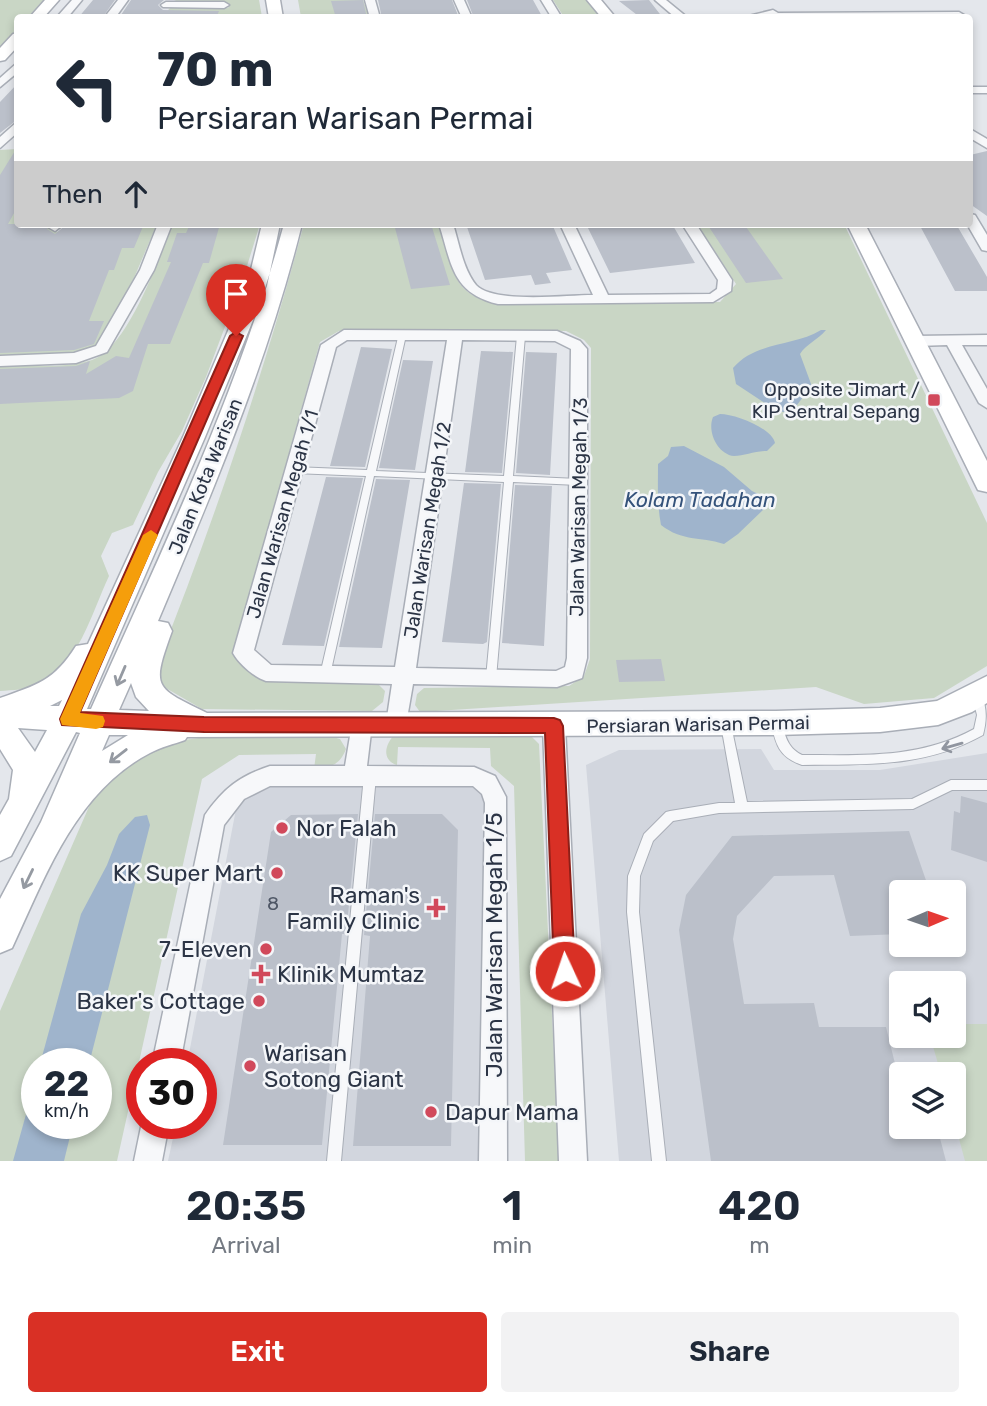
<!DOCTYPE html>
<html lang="en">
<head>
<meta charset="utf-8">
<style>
  :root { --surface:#fff; --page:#f2f2f3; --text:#1f2937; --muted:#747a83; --accent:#d93025 }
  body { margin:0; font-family:Rubik,sans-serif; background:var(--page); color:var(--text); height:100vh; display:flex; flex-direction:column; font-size:26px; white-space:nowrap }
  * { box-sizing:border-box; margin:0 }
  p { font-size:23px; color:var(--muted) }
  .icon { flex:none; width:38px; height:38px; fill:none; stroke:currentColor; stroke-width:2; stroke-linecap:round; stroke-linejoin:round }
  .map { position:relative; height:1161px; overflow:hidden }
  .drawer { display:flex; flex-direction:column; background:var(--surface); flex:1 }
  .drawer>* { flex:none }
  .hud { position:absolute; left:14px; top:14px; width:959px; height:214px; border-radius:7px; box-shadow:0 4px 10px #0003; background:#fff; color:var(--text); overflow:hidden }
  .needle { width:46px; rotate:88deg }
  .controls { position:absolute; left:889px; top:880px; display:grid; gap:14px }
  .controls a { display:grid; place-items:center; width:77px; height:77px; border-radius:7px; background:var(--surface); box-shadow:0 4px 10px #0003; font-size:35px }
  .speed { position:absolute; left:21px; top:1048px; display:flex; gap:14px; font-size:35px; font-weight:700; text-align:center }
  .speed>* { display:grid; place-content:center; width:91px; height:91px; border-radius:50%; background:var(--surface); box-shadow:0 4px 10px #0003; line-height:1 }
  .speed small { font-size:18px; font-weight:400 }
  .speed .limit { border:10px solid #d22; background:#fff; color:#111 }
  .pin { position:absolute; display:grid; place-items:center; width:60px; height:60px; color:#fff; margin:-72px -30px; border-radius:50% 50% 50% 0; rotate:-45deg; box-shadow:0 0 7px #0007 }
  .pin .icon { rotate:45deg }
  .me { position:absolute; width:77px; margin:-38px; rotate:357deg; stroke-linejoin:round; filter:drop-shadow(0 0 5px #0008) }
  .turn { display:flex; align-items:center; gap:24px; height:147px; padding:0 28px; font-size:32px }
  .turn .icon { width:91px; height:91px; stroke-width:2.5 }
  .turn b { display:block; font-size:49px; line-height:60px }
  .then { display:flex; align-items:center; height:66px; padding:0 28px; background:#0003; gap:14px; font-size:26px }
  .eta { display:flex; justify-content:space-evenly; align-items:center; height:119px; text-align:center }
  .eta b { font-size:42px; font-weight:600; line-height:49px }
  .primary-button { display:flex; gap:14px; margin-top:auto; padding:14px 28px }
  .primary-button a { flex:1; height:80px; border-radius:7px; background:var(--accent); color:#fff; font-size:28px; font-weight:600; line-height:80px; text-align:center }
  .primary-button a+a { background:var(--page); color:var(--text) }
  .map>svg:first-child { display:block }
  .built { fill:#d2d6de; fill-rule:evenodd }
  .green { fill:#c9d6c5; fill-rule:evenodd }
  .water { fill:#9fb4cc }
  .building { fill:#bbc0ca }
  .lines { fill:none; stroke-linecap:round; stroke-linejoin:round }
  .lane-casing { stroke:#a9aeb7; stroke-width:2 }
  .street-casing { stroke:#a9aeb7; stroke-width:3 }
  .secondary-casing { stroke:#a9aeb7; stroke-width:3 }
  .lane { fill:#f7f8fa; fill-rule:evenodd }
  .street { fill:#f7f8fa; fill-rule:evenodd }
  .secondary { fill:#fff; fill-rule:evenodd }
  .oneway { stroke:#959aa2 }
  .oneway2 { stroke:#9196a0 }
  .route { fill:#d93025; stroke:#8d1f18; stroke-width:2 }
  .slow { fill:#f59e0b }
  .poi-dot { fill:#d1495b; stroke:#f4f6f9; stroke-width:2.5 }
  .labels { text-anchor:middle; stroke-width:5; stroke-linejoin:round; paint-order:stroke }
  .poi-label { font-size:19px; fill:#2b3445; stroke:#f4f6f9; text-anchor:end }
  .street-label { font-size:19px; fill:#2b3445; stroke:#f4f6f9 }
  .near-number-label { font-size:19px; fill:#4f5766 }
  .water-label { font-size:21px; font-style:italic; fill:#34527a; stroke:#f4f6f9 }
  .near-poi-label { font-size:23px; fill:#2b3445; stroke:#f4f6f9; text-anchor:start }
  .near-street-label { font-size:23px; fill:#2b3445; stroke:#f4f6f9 }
</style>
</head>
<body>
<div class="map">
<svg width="987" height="1161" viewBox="0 0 987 1161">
  <rect width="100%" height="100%" fill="#e4e7ec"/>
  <!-- built -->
  <path class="built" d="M761 749 774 770H880L987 753V1161H619L586 765 619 750ZM901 892H954V945H901ZM901 984H954V1036H901ZM901 1074H954V1127H901Z
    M275 784 478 785 487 802 483 1161H168L176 1124H201V1064H187L237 804 249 790Z"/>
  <!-- green -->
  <path class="green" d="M0 0H44L28 17 18 18 17 29 0 47Z
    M174 0H259L262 17 161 18 170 8H228L230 4 181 3Z
    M298 0H363L369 17H301Z
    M553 0H588L605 17H564Z
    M17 149 18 224H58L55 232 67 231 71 224H157L134 278 106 329 97 344 77 353 0 356V150Z
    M171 224H260L243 279 206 377 182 431 158 472 133 525 112 533 101 556 109 576C92 612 78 668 38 685 26 690 13 690 0 691V365C29 365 64 369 92 360 127 349 160 258 171 224Z
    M304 224H439C452 264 450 297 498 303L720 302 736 284 697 224H844L987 523V666L934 698 864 704 816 687 420 712 415 705 417 694 424 688 569 686 584 676 590 659 591 348 584 340 566 331 368 329 339 331 320 342 233 654 260 679 377 683 385 691 383 702 372 711 202 709 157 683V665C214 522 264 373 304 224Z
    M395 734 531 736 539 744 559 1161H525L514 786 491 766 490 748 398 747 397 765C381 760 385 744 395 734Z
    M214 736H329L340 739 346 749C340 765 330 768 314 769L316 754 239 755 202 779 117 1161H0V1011L91 802C128 747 151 744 214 736ZM37 1064H96V1124H37Z
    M954 1024H987V1161H965L954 1120V1074H941L930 1036H954Z"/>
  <!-- water -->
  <path class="water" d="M821 330H826C818 340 806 344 800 354L814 392 812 395 803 397 791 413 777 411 736 384 733 368C756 341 793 347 821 330Z
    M720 414C735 414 772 428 775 443L767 451C756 451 744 456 734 456 717 454 707 431 713 417Z
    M684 446 724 467 752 491 760 495 767 506 738 534 724 544C699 536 683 542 661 525 657 504 658 486 658 464L668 456 671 447Z
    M147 815 150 825 89 1064H40L81 914 107 865 119 834 135 817Z
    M37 1075V1124H73L64 1161H13Z"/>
  <!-- building -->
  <path class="building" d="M93 0H115L102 18H78Z
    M131 0H164L158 5 163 10 219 11 216 18H119Z
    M363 0 367 18H336L331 1Z
    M378 0H452L459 18H382Z
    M467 0H533L543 18H474Z
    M649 0 663 18H641L619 1Z
    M18 83V119L0 133V102Z
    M18 146V206L8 224H47V229L55 234 67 224H144L134 248H122L114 270H109L89 321H104L94 344 74 350 0 353V175Z
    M987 151V216L970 204V155Z
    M190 224H220L209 263H203L170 344H148L133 391 119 398 0 404V369L76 366 90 361 86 374 116 356 129 358 171 262H167L177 233H186Z
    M394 224H431L450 285 411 289Z
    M466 224H552L572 270 546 273 551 283 535 285 531 275 485 280Z
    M586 224H672L695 263 610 273Z
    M707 224H744L783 279 746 283Z
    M919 224H956L987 277V291H955Z
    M361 347 392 349 365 467 330 466Z
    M481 351 513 352 502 473 465 472Z
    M526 352 557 353 550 475 516 473Z
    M403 360 433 361 415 470 379 468Z
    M326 477 363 478 324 646 282 645Z
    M376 479 410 480 382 648 339 647Z
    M464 483 501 484 487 642 483 644 442 642Z
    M515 485 552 486 544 646 502 643Z
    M661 659 665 681 619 682 616 660Z
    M961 796 987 803V862L951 850 954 811 960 813Z
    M358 814 346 934H342L322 1145H223L271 832 291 815Z
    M375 814H442L458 830 451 1146H353L370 936 364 935Z
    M909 831 930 892H901V934L850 936 834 875 774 876 737 916 733 939 744 1004 814 1003 819 1027H886L901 1088V1127H937L946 1161H711L679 930 686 895 732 836Z"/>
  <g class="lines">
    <defs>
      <path id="lane" d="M399 333H405L406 335 376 471 504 476 517 336 521 334 525 336 513 476 578 479 582 482 578 485 513 482 496 678 495 681 491 682 487 681 486 678 504 482 374 476 330 675 329 678 325 679 321 678 320 675 366 476 294 473 290 470 294 467 367 470Z
        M977 692 981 693C987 708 987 720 983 735 924 768 867 764 802 765 779 757 776 745 771 723L772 720 776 718 780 720C786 735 786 747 802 755 862 755 919 759 974 729L977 715 972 696 973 693Z
        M726 720 730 722 731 725 747 802 912 799 951 780H987V790H952L913 809 719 813 673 821 653 841 640 876 639 912 666 1161H652L627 912 628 876 644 834 666 812 670 811 719 803H735L721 725 722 722Z
        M370 771 374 773 376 776 341 1161H327L364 776 366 773Z"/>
      <path id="street" d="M72 0H82L67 18H56Z
        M118 0H128L115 18H104Z
        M365 0H375L380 18H370Z
        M454 0H464L472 18H462Z
        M541 0H551L562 18H552Z
        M655 0H666L688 18H676Z
        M166 2H224L229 5 224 8 163 7 161 5Z
        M773 10 778 13 959 12 964 15 961 18H740Z
        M18 62V72L0 87V78Z
        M970 87H987V93H970Z
        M18 121V132L0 148V137Z
        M970 129 987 139V148L970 138Z
        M970 214 975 215 987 235V251L982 250 967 224H970Z
        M50 224H64L55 231 48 227Z
        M158 224H172L154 270 107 352 76 363 0 366V356L74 353 96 346 140 270Z
        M439 224H453C459 243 463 269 476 285 493 304 567 295 593 295L560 224H574L608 295 710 294 717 289 718 280 682 224H696L732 280 731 291 713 302 498 304C452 293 452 265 439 224Z
        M344 330 557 331 580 341 587 349V658L582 678 557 687 413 684 405 730 397 733 389 730 386 724 392 684 266 681C254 677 239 664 233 653L321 345ZM347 340H447L395 667 271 665 254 650 336 347ZM462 340 555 341 571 349 567 658 565 667 556 671 416 668Z
        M987 335V345H962L987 389V408L979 403 947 345 916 346 908 341 916 336Z
        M361 715 369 718 372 724 367 766 474 767 495 776 506 797 507 1161H479L485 803 482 794 473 786H270L244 799 224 825 180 1064H152L205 815C223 789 239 776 270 766H345L353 718Z
        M554 717 562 720 565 726 587 1161H559L543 726 546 720Z
        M142 1122 169 1124 162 1161H134Z"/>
      <path id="secondary" d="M45 0H59L43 18H29Z
        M266 0H280L283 18H269Z
        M587 0H601L616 18H602Z
        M18 33V46L5 60 0 61V48L13 34Z
        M262 224H280L267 286 205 437 87 709H91C162 550 238 393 284 224H302C268 361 213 491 158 621L168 623 172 631C151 689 154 687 207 713L776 711 880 708 937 701 987 676V703L972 712 938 725 880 732 776 735 187 737 185 740C174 744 161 747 150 753 76 791 45 877 12 948L0 953V899L41 822 80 733 76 732 11 856 0 861V815L9 799 13 770 0 749V698C37 685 54 681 76 646L88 644 183 437 247 286ZM131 683 136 697 149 711 119 710ZM62 700 59 706H50ZM18 728 47 730 35 752ZM109 735H128L102 751Z
        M847 224H865L987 461V492L978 490 975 484Z"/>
    </defs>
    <!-- lane casing -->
    <use href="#lane" class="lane-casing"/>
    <!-- street casing -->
    <use href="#street" class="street-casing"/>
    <!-- secondary casing -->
    <use href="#secondary" class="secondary-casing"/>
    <!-- lane -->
    <use href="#lane" class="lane"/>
    <!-- street -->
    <use href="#street" class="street"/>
    <!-- secondary -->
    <use href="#secondary" class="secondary"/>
  </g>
  <!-- one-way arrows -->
  <defs><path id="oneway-shaft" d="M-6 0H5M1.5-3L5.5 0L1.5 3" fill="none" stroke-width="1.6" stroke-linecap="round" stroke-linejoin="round" transform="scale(1.75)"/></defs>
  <g class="oneway">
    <use href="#oneway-shaft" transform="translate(121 676) rotate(113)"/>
    <use href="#oneway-shaft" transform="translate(118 756) rotate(142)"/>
    <use href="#oneway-shaft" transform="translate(28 879) rotate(116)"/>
  </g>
  <use class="oneway2" href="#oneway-shaft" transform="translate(952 746) rotate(164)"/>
  <!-- route -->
  <path class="route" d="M236 332 243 336 80 712 204 717 554 718 560 720 563 726 575 971 572 978 565 981 557 978 554 971 545 733 204 732 62 725 60 719 230 336Z"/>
  <!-- slow -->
  <path class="slow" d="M151 530 158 535 80 713 103 716 105 721 103 727 96 729 62 725 60 719 143 535Z"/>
  <!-- markers -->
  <g class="poi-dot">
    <rect x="927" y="393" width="14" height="14" rx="3.5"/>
    <circle cx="282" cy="828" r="7"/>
    <circle cx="277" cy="873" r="7"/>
    <path d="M432.5 897.5h7v7h7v7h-7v7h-7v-7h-7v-7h7z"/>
    <circle cx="266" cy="949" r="7"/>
    <path d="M257.5 963.5h7v7h7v7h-7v7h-7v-7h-7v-7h7z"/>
    <circle cx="259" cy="1001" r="7"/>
    <circle cx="250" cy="1066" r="7"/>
    <circle cx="431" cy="1112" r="7"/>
  </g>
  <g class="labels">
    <!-- poi labels -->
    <g class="poi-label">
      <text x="920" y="396">Opposite Jimart /<tspan x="920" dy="22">KIP Sentral Sepang</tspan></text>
    </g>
    <!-- street labels -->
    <g class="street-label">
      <text transform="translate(205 476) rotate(-68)" y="7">Jalan Kota Warisan</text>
      <text transform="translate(578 507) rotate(-89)" y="7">Jalan Warisan Megah 1/3</text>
      <text transform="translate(282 514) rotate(-74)" y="7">Jalan Warisan Megah 1/1</text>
      <text transform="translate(427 530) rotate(-81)" y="7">Jalan Warisan Megah 1/2</text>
      <text transform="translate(698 724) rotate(-1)" y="7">Persiaran Warisan Permai</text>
    </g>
    <!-- near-number labels -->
    <g class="near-number-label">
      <text x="273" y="910">8</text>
    </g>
    <!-- water labels -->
    <g class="water-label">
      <text x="700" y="507">Kolam Tadahan</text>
    </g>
    <!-- near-poi labels -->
    <g class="near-poi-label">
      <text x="296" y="836">Nor Falah</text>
      <text x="263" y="881" text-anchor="end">KK Super Mart</text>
      <text x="420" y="903" text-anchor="end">Raman's<tspan x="420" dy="26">Family Clinic</tspan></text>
      <text x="252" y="957" text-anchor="end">7-Eleven</text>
      <text x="277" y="982">Klinik Mumtaz</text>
      <text x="245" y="1009" text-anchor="end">Baker's Cottage</text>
      <text x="264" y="1061">Warisan<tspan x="264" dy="26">Sotong Giant</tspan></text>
      <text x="445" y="1120">Dapur Mama</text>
    </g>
    <!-- near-street labels -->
    <g class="near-street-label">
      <text transform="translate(494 945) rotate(-90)" y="8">Jalan Warisan Megah 1/5</text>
    </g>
  </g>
</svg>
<div class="controls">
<a><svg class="needle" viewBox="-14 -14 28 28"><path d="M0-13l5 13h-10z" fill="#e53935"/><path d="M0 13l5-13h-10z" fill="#747a83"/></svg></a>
<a><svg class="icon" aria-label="sound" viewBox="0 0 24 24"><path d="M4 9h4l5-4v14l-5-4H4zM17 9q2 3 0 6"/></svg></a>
<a><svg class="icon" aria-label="layers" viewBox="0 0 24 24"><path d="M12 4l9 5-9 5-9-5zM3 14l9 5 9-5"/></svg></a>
</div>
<div class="speed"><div>22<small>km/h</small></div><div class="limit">30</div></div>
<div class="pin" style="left:236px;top:336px;background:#d93025"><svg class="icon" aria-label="arrive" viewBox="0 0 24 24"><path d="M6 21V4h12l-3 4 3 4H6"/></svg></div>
<svg class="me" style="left:565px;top:971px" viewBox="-20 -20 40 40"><circle r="17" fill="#d93025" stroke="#fff" stroke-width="3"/><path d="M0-11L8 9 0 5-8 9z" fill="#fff"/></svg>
<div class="hud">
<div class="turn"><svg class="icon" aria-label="left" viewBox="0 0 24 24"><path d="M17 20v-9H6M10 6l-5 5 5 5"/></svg><div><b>70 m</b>Persiaran Warisan Permai</div></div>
<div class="then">Then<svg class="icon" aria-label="ahead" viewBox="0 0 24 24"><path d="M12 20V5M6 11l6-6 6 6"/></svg></div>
</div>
</div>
<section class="drawer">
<div class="eta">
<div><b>20:35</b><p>Arrival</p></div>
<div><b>1</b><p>min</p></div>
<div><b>420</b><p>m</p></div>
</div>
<div class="primary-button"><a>Exit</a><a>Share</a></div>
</section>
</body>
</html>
